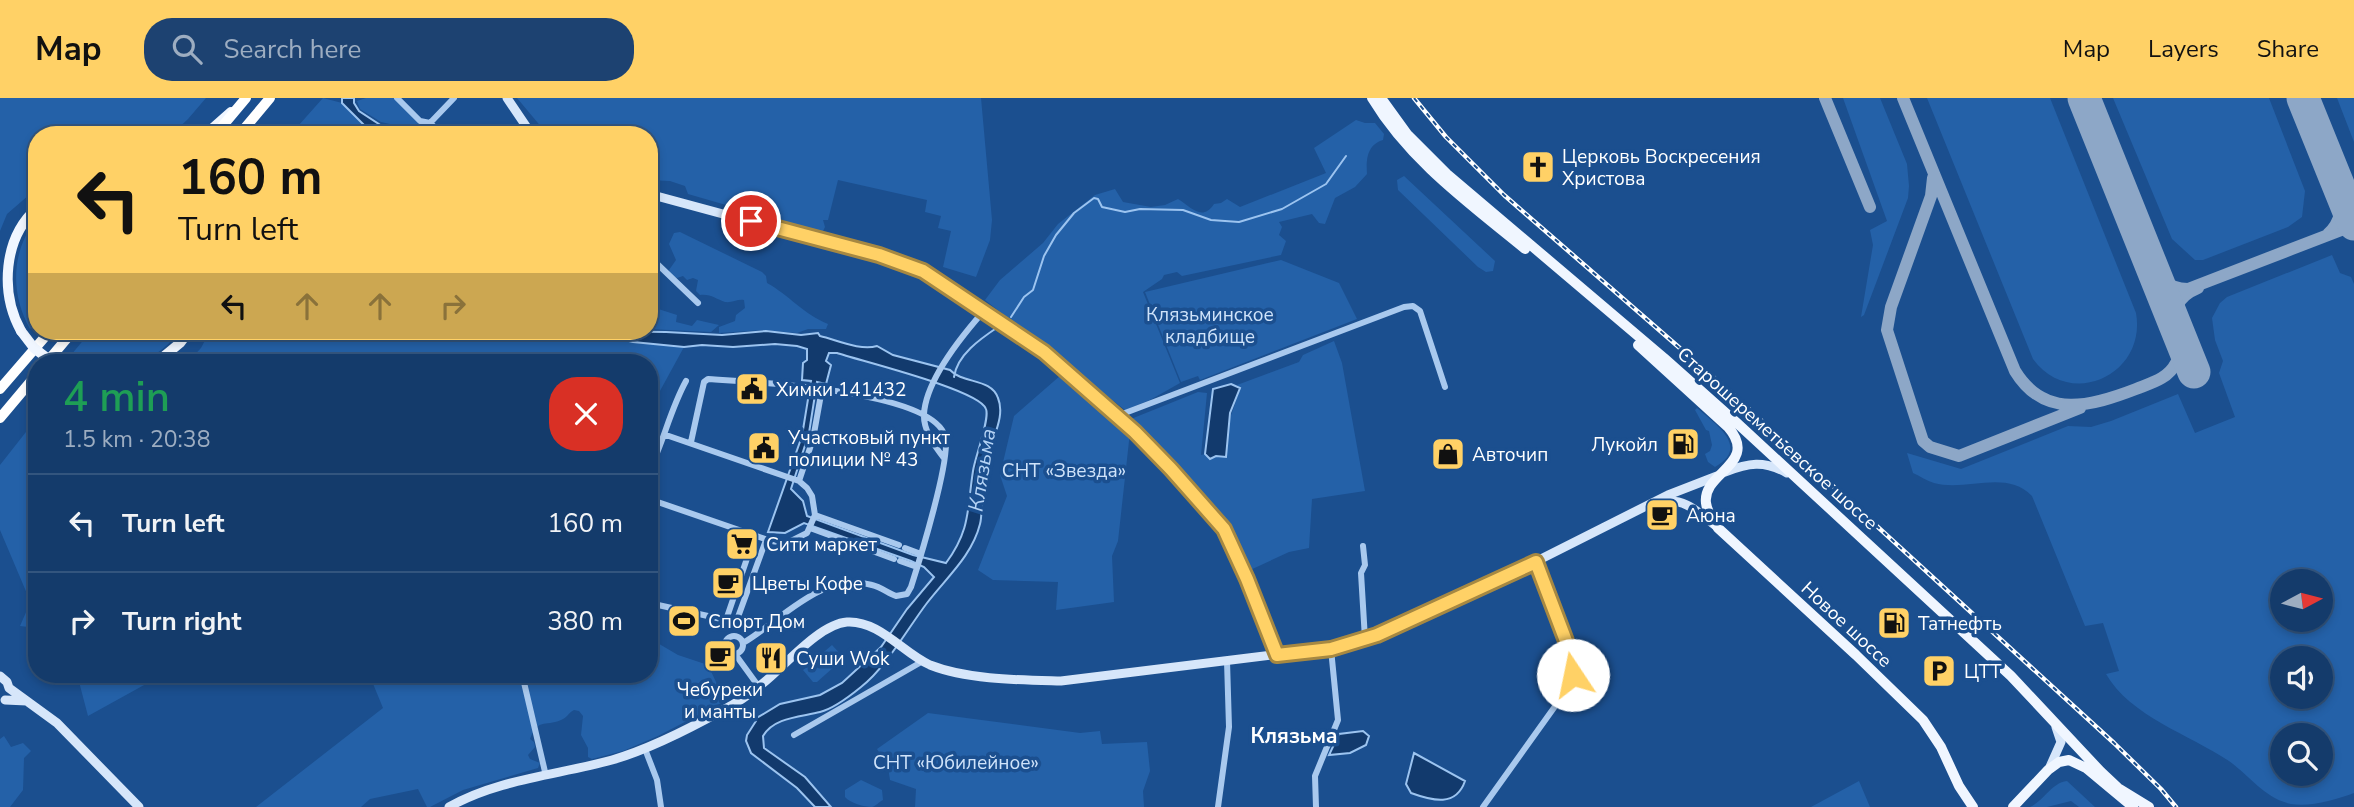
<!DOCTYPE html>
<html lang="en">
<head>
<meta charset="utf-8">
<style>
  :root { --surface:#143b6b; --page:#1d4271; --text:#f1f3f6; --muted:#9dadc1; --line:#33557e; --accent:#ffd166 }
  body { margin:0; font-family:"Nunito Sans",sans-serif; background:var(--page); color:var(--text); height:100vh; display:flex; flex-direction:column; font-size:26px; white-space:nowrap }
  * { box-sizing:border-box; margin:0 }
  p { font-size:23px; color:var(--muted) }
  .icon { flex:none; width:38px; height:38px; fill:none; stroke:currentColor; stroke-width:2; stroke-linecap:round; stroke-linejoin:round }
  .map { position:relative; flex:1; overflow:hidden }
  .details { position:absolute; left:28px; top:256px; width:630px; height:329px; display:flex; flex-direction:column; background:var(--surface); border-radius:28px; box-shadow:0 4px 10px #0003,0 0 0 2px var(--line) }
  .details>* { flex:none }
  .top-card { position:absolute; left:28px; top:28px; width:630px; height:214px; border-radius:28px; box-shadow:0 4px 10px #0003,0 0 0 2px var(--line); background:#ffd166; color:#111; overflow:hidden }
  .needle { width:46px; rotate:83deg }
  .controls { position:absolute; left:2270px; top:471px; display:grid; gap:14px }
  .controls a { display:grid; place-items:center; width:63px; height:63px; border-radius:50%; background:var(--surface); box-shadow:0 4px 10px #0003,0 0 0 2px var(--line); font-size:35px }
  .pin { position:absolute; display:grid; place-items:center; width:60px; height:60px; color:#fff; margin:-30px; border:4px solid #fff; border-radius:50%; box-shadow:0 2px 7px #0007 }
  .me { position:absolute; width:77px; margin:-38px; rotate:349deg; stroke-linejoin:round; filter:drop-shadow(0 0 5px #0008) }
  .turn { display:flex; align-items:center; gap:24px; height:147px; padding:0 35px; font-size:32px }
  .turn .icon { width:91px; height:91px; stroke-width:2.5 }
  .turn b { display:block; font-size:49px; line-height:60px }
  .lanes { display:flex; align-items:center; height:66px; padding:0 35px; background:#0003; justify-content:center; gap:35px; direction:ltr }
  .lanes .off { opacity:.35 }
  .round { display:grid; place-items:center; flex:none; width:74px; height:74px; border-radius:28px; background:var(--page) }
  .head { display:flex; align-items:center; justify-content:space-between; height:119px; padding:0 35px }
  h1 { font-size:42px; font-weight:600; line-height:52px; color:#1e9e55 }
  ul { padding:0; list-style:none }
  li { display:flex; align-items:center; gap:21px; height:98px; padding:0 35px; border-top:2px solid var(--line) }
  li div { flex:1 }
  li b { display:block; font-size:26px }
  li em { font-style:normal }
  header { display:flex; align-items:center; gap:42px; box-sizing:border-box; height:98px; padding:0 35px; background:var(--accent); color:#111 }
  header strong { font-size:33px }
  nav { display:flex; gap:38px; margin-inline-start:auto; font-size:24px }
  .search { width:490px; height:63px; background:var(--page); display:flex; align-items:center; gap:18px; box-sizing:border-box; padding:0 24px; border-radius:28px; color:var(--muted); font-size:26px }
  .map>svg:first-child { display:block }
  .green { fill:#2461a8; fill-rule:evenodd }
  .water { fill:#123a6d; stroke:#9cc4f0; stroke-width:2; fill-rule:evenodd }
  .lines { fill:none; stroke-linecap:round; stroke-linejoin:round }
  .stream { stroke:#9cc4f0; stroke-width:2 }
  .taxiway { stroke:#8da7c7; stroke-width:12 }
  .runway { stroke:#8da7c7; stroke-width:33 }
  .street { stroke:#a9c9ee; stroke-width:6 }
  .secondary { stroke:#d6e6fa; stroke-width:9 }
  .primary { stroke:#f0f6ff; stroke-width:10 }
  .highway { stroke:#fff; stroke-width:10 }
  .rail-casing { stroke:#fff; stroke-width:4.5 }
  .rail { stroke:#1b4f8f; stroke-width:2; stroke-dasharray:5; stroke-linecap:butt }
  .primary-bridge { stroke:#f0f6ff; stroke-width:10 }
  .route-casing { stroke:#a68842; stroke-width:18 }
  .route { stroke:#ffd166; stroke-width:12 }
  .labels { text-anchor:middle; stroke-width:7; stroke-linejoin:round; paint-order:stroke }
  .poi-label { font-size:19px; fill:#fff; stroke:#1b4f8f; text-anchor:start }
  .park-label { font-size:19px; fill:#cfe3fa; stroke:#1b4f8f }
  .street-label { font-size:19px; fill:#fff; stroke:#1b4f8f }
  .water-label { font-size:21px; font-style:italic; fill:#b5d3f5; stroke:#1b4f8f }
  .neighbourhood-label { font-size:21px; font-weight:bold; fill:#fff; stroke:#1b4f8f }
</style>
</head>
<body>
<header>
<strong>Map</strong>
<div class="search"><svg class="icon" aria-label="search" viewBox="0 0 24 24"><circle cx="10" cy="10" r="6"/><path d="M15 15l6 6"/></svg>Search here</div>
<nav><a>Map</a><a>Layers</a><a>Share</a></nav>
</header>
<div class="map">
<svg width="2354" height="709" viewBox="0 0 2354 709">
  <rect width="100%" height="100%" fill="#1b4f8f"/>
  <!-- green -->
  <path class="green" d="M0 0H206L188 21 171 37H37V90L7 116 0 133Z
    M323 0 342 5 364 27 376 37H290Z
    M366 0H394L439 37 381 24 360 11 357 3Z
    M517 0H981L992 122 990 142 976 179 943 169 951 133 938 130 941 118 925 114 927 102 838 82 828 122H823L825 129 822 135 688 96 685 88 670 83 649 82V37H548Z
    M1843 0H1880L1907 66 1909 88 1908 100 1864 217 1861 219 1873 147 1870 132 1887 123Z
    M1927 0H2050L2136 215C2147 277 2070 312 2033 261Z
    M2113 0H2269L2305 93 2302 119 2288 129 2203 162H2195L2172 141Z
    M2337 0H2354V44Z
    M1356 22 1365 25H1375L1384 36 1383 42C1367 47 1366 61 1367 76L1355 89 1335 100 1325 126 1319 125 1312 116 1279 124 1282 129 1279 137 1286 143 1281 157 1182 178 1177 174 1164 177 1162 181 1143 194 1180 285 1150 302 1125 312 985 202 1000 182 1043 145 1058 126 1095 97 1115 91 1123 104 1151 109 1165 107 1178 101C1191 109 1202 124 1214 106L1221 105 1227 101 1240 109 1326 75 1314 50Z
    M1404 78 1495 163 1493 173 1486 174 1478 169 1398 92 1397 82Z
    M37 120V223L30 231C10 195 11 153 37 120Z
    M680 134 762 174 766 178 767 185C789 197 803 216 828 226L826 231H808L797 235 763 232 719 235V229L735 223 736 217 745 210 744 202C737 201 732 205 725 204 715 201 712 196 700 197L696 193 698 182 693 180 687 182 683 178 677 180 671 177 669 172 676 162 669 146 674 135Z
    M2332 157 2340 175 2351 179 2354 186V695C2335 702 2311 709 2291 706 2264 700 2250 678 2229 663 2190 637 2130 618 2106 576L2119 573 2103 525 2085 528 2032 398C2006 371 1966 394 1934 385 1927 383 1920 378 1913 375L1907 355 1961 371 2068 328 2091 329 2111 323 2178 296 2195 335 2235 319 2219 275 2223 263 2215 242 2212 220 2220 205 2227 199ZM2320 483V522H2282V483ZM2282 560H2320V598H2282ZM2282 637H2320V676H2282Z
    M1281 162 1339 185 1357 221 1200 282 1198 278 1181 284 1145 194Z
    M649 208 677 217 676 224 692 228 697 222 719 227 711 234 649 231Z
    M91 233H179C158 262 141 264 108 264 93 264 83 265 71 257Z
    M210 233H586L633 244 684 249 649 313V264H188L201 250Z
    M1334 243 1342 265 1365 393 1312 401 1309 450 1289 454 1248 473C1237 459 1234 440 1224 425 1197 388 1163 356 1131 324V321L1198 294 1207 295 1201 357 1205 356 1210 361C1223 338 1233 315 1240 290L1237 287 1299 264 1303 257Z
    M1061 277 1130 334 1118 443 1112 458 1114 504 1056 512 1058 484 993 482 978 472 1007 398 1000 377 1014 318Z
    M1697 310C1715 326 1751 349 1715 369L1708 364 1705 356 1710 353 1712 347 1709 333 1706 332 1695 312Z
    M37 320V530L20 528 27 512 28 498 0 432V367Z
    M649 540 678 557 708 567 725 603 658 638 623 653 592 661 588 659V650L581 637 583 618 579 613 574 612C568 615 567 620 561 622 544 629 538 620 530 641L534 644 535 649 528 657 530 661 540 665 538 670 463 692 430 709H427L418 691 370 701 361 709H256L383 610 369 576H400L404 583 420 576H649Z
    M832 547 844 560 817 584H813L803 572Z
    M77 576H164L88 618Z
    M928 615 1080 635 1100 633 1102 646 1147 644 1150 673 1143 693 1144 709H915L916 691 890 682 888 669 877 651Z
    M4 638 11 649 23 645 31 653 24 660 23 692 10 709H0V641Z
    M861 682 882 692 883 702C879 704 876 708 872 709 864 709 850 705 845 699V692Z
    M1859 683 1870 709H1811Z
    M2067 683 2095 709H2079L2071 703 2047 709H2030C2045 702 2051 685 2067 683Z"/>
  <!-- water -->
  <path class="water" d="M342 0H354V5L359 13 385 30H408L429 37H376L364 27 342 5Z
    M586 233 666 234 722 237 766 233 801 237 818 235 820 238C837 242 860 253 877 248L893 257 950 272C963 286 991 280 998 300 1005 317 994 336 990 352 984 368 983 387 982 405 981 411 982 419 980 426 972 458 946 480 927 505 908 530 885 571 861 589 850 598 832 611 820 614 801 619 774 619 763 638L764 650 805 679 831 709H815L797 690 751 655 746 643 747 637 756 623 755 621 780 606 820 597 842 585 881 549 907 511 934 479 924 469 911 463 804 425 785 435 768 434 802 338 811 283 802 282 803 265 807 262V251L797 248 775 246 733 249 702 247 684 249 633 244ZM829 255H837C861 263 980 292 986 311 990 321 975 359 973 373 967 411 971 431 946 465L913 457 807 418 803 403 791 391 809 335 817 284 826 286 831 267 826 263Z
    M1231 286 1240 290 1230 315 1226 359 1216 358 1210 361 1205 356 1213 291Z
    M1363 633 1369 638 1366 647 1350 655 1329 657 1339 636Z
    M1414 655 1465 683C1456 709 1433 703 1411 695L1406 686Z"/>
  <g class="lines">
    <!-- stream -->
    <path class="stream" d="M1011 219 1024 199 1033 192 1044 158 1056 137 1074 115 1094 100 1098 101 1102 109 1125 114 1140 111 1183 112 1211 122 1239 124 1282 111 1326 86 1346 58
      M954 279C957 257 980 241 998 229"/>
    <!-- taxiway -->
    <path class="taxiway" d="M1825 0 1870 109
      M1903 0 2015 273C2045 322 2092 308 2136 291 2151 285 2168 281 2176 265 2191 237 2155 208 2198 190
      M1933 80 1931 98 1891 209 1887 232 1923 343 1930 349 1959 358 2080 310
      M2328 136C2342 123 2342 109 2340 91L2354 106
      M2147 158C2157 177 2165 191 2188 191L2354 127"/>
    <!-- runway -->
    <path class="runway" d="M2084 0 2194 274
      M2303 0 2354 126"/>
    <!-- street -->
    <path class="street" d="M397 0 420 23 430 25
      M443 37 430 25 454 0
      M649 158 698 205
      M1117 318 1404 209 1413 208 1420 213 1445 289
      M691 344 704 284 708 281C752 284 931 292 945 338 952 358 919 464 911 489L907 496 896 498C888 495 881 489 872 487 822 473 782 522 743 545
      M944 360C935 349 923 332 924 316 926 282 961 239 983 214
      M649 373C664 343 670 312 686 283
      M799 383 813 341 822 291
      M649 401 771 443 787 445 807 435 815 417 812 398 807 390 799 383 666 337
      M815 417 899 447
      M810 430 894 461
      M1363 448 1365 467 1361 475 1365 541
      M905 450 921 456
      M900 463 917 469
      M649 505 726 522
      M726 522 755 437
      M727 528 738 519 766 442
      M725 547a9 9 0 1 1 18 0a9 9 0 1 1-18 0Z
      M735 556 759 589
      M522 576 546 678
      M794 637 923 563
      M645 651 657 682 661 709
      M1218 709 1229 629 1227 563
      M1316 709 1315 678 1338 622 1331 551
      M1483 709 1566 593 1573 577 1571 556 1536 464"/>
    <!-- secondary -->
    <path class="secondary" d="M507 0 532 37
      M649 96 907 166 940 183 1044 254 1117 318 1171 371 1229 440 1277 557
      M1725 374C1748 365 1764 362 1787 375
      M1661 404C1685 399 1699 415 1716 428
      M0 578 7 584 9 590 57 625 139 709
      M5 602 27 603
      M2049 671 2061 644 2056 629
      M449 709C498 681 558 677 612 662 650 651 687 632 723 612 737 605 750 596 762 586 784 569 819 526 847 524 879 522 903 555 930 567 968 582 1021 582 1061 583L1346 548 1377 537 1497 483 1668 397 1717 378"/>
    <!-- primary -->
    <path class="primary" d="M1372 0C1410 63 1469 105 1525 151
      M1381 0 1407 36 1447 76 1664 260 1737 325 2011 578 2101 674 2118 690 2149 709
      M205 37 231 14
      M21 233C0 195 3 140 37 110
      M1638 247 1728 329C1760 366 1702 374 1706 405 1707 414 1713 422 1718 430L1856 557 1923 622 1941 649 1959 688 1973 709
      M157 264 180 245 189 233
      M2013 709 2048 672 2059 664 2069 662 2086 670 2133 709"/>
    <!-- highway -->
    <path class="highway" d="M215 37 246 0
      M239 37 270 0
      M47 264 73 233
      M0 291 50 233
      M0 320 37 276"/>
    <defs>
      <path id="rail" d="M1414 0 1446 39 1504 97 1728 292 2114 645 2161 691 2176 709"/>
    </defs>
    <!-- rail casing -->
    <use href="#rail" class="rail-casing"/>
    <!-- rail -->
    <use href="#rail" class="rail"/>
    <!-- primary-bridge -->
    <path class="primary-bridge" d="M21 233 34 250 52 264"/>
  </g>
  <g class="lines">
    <defs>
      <path id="route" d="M751 123 879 157 923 173 1044 254 1135 334 1171 371 1224 431 1247 481 1277 557 1331 551 1377 537 1536 464 1566 543 1573 577"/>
    </defs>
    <!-- route casing -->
    <use href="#route" class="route-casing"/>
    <!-- route -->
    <use href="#route" class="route"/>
  </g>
  <!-- icons -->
  <defs>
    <symbol id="church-square" viewBox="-11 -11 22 22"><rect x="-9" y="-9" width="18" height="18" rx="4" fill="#ffd166" stroke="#1b4f8f"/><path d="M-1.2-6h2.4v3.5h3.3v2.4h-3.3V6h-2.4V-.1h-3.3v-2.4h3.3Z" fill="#111"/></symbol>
    <symbol id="civic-square" viewBox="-11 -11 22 22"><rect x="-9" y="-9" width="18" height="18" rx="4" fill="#ffd166" stroke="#1b4f8f"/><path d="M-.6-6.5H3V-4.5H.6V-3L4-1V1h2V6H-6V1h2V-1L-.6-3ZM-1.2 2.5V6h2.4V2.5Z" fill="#111"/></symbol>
    <symbol id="fuel-square" viewBox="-11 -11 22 22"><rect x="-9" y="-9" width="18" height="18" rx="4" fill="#ffd166" stroke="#1b4f8f"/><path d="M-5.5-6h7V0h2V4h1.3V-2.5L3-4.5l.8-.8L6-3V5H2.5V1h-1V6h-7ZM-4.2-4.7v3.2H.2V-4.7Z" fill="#111"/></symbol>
    <symbol id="shop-square" viewBox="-11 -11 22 22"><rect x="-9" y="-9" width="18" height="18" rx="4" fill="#ffd166" stroke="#1b4f8f"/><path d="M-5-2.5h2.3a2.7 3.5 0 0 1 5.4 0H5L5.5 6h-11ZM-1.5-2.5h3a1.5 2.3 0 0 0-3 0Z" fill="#111"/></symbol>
    <symbol id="cafe-square" viewBox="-11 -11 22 22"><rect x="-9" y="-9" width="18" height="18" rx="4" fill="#ffd166" stroke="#1b4f8f"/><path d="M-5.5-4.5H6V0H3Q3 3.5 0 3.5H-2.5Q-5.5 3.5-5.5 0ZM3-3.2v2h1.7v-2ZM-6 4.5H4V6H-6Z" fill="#111"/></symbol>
    <symbol id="supermarket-square" viewBox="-11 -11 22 22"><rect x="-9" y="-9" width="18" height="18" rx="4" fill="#ffd166" stroke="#1b4f8f"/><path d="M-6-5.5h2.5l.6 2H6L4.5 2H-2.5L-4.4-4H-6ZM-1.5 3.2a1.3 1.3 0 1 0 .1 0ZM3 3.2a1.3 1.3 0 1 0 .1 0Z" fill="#111"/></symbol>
    <symbol id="stadium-square" viewBox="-11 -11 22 22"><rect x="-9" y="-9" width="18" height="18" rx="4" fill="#ffd166" stroke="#1b4f8f"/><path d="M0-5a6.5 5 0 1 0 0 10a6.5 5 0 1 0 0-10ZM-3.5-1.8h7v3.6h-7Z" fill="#111"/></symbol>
    <symbol id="restaurant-square" viewBox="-11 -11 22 22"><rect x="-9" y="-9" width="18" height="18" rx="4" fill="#ffd166" stroke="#1b4f8f"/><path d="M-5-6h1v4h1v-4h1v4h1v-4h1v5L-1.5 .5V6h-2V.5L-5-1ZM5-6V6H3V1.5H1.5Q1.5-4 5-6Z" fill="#111"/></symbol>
    <symbol id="parking-square" viewBox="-11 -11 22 22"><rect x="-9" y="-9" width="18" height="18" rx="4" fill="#ffd166" stroke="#1b4f8f"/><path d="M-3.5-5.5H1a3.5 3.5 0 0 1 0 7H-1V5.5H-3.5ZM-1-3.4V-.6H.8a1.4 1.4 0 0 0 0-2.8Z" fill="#111"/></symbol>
  </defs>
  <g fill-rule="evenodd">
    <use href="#church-square" x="1519" y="50" width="38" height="38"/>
    <use href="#civic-square" x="733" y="272" width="38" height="38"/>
    <use href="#fuel-square" x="1664" y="327" width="38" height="38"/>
    <use href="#civic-square" x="745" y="331" width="38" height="38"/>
    <use href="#shop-square" x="1429" y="337" width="38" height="38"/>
    <use href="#cafe-square" x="1643" y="398" width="38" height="38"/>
    <use href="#supermarket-square" x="723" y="427" width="38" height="38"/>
    <use href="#cafe-square" x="709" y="466" width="38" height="38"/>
    <use href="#stadium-square" x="665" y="504" width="38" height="38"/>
    <use href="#fuel-square" x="1875" y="506" width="38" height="38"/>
    <use href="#cafe-square" x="701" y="539" width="38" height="38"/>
    <use href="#restaurant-square" x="752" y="541" width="38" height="38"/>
    <use href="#parking-square" x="1920" y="554" width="38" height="38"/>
  </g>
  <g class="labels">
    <!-- poi labels -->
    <g class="poi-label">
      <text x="1562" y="65">Церковь Воскресения<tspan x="1562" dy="22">Христова</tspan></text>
      <text x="776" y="298">Химки 141432</text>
      <text x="788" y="346">Участковый пункт<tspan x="788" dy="22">полиции № 43</tspan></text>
      <text x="1658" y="353" text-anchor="end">Лукойл</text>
      <text x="1472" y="363">Авточип</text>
      <text x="1686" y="424">Аюна</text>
      <text x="766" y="453">Сити маркет</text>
      <text x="752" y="492">Цветы Кофе</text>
      <text x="708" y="530">Спорт Дом</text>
      <text x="1918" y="532">Татнефть</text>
      <text x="796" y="567">Суши Wok</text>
      <text x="1964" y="580">ЦТТ</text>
      <text x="720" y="598" text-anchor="middle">Чебуреки<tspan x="720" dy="22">и манты</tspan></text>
    </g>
    <!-- park labels -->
    <g class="park-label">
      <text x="1210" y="223">Клязьминское<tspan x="1210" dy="22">кладбище</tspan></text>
      <text x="1064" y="379">СНТ «Звезда»</text>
      <text x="956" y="671">СНТ «Юбилейное»</text>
    </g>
    <!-- street labels -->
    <g class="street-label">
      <text transform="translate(1778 340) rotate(42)" y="7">Старошереметьевское шоссе</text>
      <text transform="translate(1847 526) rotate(43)" y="7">Новое шоссе</text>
    </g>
    <!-- water labels -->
    <g class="water-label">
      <text transform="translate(982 372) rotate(-81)" y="7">Клязьма</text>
    </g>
    <!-- neighbourhood labels -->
    <g class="neighbourhood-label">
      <text x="1294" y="645">Клязьма</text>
    </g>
  </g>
</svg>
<div class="controls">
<a><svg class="needle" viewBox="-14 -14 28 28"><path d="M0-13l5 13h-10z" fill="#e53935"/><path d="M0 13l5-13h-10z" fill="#9dadc1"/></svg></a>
<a><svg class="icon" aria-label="sound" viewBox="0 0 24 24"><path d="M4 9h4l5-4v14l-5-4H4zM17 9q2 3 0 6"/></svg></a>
<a><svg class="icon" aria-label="search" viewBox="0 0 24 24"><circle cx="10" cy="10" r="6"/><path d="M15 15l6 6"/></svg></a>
</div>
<div class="pin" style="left:751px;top:123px;background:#d93025"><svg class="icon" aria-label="arrive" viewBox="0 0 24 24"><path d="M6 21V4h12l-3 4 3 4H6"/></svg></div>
<svg class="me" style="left:1573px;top:577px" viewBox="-20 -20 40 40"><circle r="19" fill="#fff"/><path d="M0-13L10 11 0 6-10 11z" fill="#ffd166"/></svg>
<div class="top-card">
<div class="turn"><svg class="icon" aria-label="left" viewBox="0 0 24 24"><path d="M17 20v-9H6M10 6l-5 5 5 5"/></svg><div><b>160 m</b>Turn left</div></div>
<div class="lanes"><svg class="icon" aria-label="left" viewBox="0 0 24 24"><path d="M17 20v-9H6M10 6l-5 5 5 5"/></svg><svg class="icon off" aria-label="ahead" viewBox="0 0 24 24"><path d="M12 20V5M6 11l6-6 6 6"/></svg><svg class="icon off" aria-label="ahead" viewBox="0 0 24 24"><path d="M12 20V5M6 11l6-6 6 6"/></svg><svg class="icon off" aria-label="right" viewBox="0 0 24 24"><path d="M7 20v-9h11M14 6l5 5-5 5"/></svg></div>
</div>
<section class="details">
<div class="head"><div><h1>4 min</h1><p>1.5 km · 20:38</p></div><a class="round" style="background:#d93025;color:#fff"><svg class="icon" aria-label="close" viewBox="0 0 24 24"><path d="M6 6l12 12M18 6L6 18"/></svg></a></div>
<ul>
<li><svg class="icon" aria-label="left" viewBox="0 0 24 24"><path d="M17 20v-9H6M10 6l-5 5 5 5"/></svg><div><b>Turn left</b></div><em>160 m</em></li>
<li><svg class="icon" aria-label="right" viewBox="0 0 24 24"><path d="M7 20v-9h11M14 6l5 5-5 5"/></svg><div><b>Turn right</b></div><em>380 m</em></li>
</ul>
</section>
</div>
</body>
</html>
